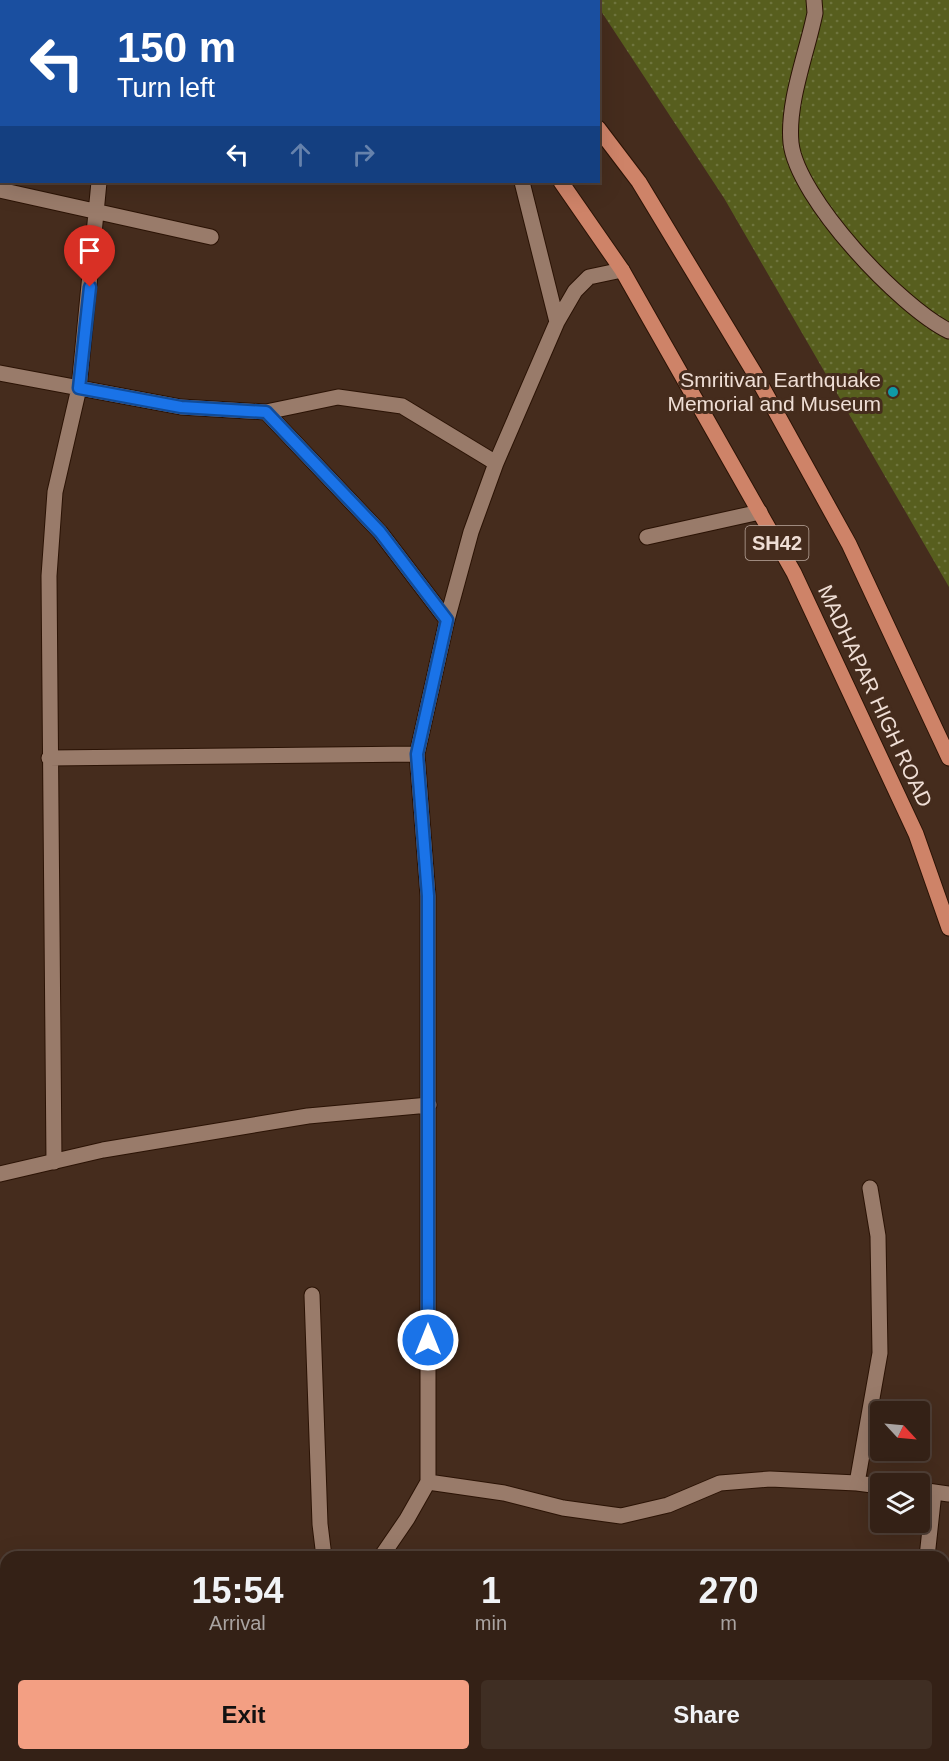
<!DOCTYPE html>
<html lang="en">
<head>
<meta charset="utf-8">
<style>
  :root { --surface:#342116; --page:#3f2e23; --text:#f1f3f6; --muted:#a9a3a1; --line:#4e3e35; --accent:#f39f83 }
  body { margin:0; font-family:Arial,sans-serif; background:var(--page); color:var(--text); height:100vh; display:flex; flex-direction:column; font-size:22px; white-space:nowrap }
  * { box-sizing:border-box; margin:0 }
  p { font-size:20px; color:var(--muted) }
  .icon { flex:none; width:33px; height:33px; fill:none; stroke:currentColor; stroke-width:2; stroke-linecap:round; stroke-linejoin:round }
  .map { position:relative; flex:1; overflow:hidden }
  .sheet { position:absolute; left:0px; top:1551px; width:950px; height:210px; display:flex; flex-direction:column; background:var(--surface); border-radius:18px 18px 0 0; box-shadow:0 6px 24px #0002,0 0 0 2px var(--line) }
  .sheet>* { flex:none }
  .top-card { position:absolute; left:0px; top:0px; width:600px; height:183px; box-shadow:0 6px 24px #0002,0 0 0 2px var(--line); background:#1a4fa0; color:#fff; overflow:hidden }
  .needle { width:39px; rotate:116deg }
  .tools { position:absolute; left:870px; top:1401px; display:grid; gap:12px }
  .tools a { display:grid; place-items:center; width:60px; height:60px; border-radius:6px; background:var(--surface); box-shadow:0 6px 24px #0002,0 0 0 2px var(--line); font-size:30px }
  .pin { position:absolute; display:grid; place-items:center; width:51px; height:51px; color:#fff; margin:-62px -26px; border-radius:50% 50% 50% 0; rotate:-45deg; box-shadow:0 0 6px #0007 }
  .pin .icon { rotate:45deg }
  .me { position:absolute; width:66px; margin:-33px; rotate:0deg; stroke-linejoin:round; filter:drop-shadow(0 0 4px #0008) }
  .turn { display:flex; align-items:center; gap:21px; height:126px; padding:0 18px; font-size:27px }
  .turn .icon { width:78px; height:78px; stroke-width:2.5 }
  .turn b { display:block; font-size:42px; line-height:51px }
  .lanes { display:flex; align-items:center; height:57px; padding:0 18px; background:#0003; justify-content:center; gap:30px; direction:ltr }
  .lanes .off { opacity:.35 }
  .eta { display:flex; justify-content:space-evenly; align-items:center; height:102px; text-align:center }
  .eta b { font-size:36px; font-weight:600; line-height:42px }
  .button { display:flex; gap:12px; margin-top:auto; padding:12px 18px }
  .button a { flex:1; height:69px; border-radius:6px; background:var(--accent); color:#111; font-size:24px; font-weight:600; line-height:69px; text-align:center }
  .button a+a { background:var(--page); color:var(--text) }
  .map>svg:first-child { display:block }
  .park { fill:url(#park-dots) }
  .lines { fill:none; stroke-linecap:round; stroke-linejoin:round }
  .minor-casing { stroke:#2b1305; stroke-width:17 }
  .major-casing { stroke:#2b1305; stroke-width:17 }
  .minor { stroke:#997b6a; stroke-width:15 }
  .major { stroke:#ce8368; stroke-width:15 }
  .route-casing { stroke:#114b97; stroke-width:15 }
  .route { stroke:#1a73e8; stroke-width:10 }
  .culture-dot { fill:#0f9aa8; stroke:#452c1d; stroke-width:2 }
  .labels { text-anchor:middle; stroke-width:6; stroke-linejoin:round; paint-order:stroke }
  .shield { fill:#452c1d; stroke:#bca99e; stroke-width:1.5 }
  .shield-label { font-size:20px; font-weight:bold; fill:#efded5 }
  .poi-label { font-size:21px; fill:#efded5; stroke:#452c1d; text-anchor:end }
  .street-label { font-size:21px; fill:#efded5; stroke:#452c1d }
</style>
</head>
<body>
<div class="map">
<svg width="949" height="1761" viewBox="0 0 949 1761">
  <defs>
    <pattern id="park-dots" width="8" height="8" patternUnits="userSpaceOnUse" patternTransform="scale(1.5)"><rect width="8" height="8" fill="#575e1e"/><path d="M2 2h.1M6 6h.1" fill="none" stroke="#6f753e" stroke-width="1.8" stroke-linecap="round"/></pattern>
  </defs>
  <rect width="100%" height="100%" fill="#452c1d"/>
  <!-- park -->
  <path class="park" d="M593 0H949V587L724 198 599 8 598 2Z"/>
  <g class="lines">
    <defs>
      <path id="minor" d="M102 0V2
        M814 0 815 13C807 53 787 102 791 143 797 198 900 307 949 331
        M522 182 557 322
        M0 190 211 237
        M0 373 181 407 266 412 338 397 402 406 496 463
        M266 412 380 532 447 620
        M647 537 760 512
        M49 758 417 754
        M54 1162 49 576 55 492 79 388 99 182
        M0 1174 103 1150 308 1116 429 1105
        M312 1295 320 1524 324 1557
        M428 1482 504 1493 563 1508 621 1516 668 1505 720 1483 770 1479 857 1483 880 1353 878 1236 870 1188
        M857 1483 880 1486
        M920 1490 949 1494
        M381 1557 407 1519 428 1482V896L417 754 447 620 471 532 496 463 557 322 575 291 589 277 622 270
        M927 1557 934 1492
        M0 1710 6 1712
        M944 1735 949 1734
        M172 1755 195 1761
        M96 1761 98 1755
        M328 1761V1755"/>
      <path id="major" d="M422 0 423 2
        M499 0 500 2
        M598 128 639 182 755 374 849 544 949 758
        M561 182 622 270 794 573 916 834 949 928"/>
    </defs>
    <!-- minor casing -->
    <use href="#minor" class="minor-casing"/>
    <!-- major casing -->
    <use href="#major" class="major-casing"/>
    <!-- minor -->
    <use href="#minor" class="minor"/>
    <!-- major -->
    <use href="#major" class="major"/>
  </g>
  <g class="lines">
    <defs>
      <path id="route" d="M90 287 79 388 181 407 266 412 380 532 447 620 417 754 428 896V1340"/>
    </defs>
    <!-- route casing -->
    <use href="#route" class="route-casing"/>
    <!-- route -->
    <use href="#route" class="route"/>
  </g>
  <!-- markers -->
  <circle class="culture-dot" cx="893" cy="392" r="6"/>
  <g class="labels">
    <!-- shield labels -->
    <rect class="shield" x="745.5" y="526" width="63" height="34" rx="4.5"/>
    <g class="shield-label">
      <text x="777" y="550">SH42</text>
    </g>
    <!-- poi labels -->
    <g class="poi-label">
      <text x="881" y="387">Smritivan Earthquake<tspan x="881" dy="24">Memorial and Museum</tspan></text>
    </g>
    <!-- street labels -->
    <g class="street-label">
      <text transform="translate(875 696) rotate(65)" y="7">MADHAPAR HIGH ROAD</text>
    </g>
  </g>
</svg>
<div class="tools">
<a><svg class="needle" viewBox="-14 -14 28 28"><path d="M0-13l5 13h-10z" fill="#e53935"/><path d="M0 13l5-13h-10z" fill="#a9a3a1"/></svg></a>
<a><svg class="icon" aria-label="layers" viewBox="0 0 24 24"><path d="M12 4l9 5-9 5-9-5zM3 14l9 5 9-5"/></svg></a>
</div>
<div class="pin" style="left:90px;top:287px;background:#d93025"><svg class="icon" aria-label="arrive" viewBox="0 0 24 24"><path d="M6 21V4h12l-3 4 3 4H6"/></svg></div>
<svg class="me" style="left:428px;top:1340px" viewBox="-20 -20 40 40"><circle r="17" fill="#1a73e8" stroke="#fff" stroke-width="3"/><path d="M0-11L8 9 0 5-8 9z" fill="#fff"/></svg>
<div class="top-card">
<div class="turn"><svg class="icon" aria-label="left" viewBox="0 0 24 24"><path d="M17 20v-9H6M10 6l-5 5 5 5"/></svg><div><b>150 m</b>Turn left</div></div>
<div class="lanes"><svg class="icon" aria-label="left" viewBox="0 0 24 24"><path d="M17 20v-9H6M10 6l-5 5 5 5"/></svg><svg class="icon off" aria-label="ahead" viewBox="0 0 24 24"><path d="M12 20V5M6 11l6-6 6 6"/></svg><svg class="icon off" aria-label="right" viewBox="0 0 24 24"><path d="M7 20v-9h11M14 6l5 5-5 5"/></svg></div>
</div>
<section class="sheet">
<div class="eta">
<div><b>15:54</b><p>Arrival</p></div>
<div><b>1</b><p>min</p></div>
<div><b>270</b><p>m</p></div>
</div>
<div class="button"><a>Exit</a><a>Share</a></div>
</section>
</div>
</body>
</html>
